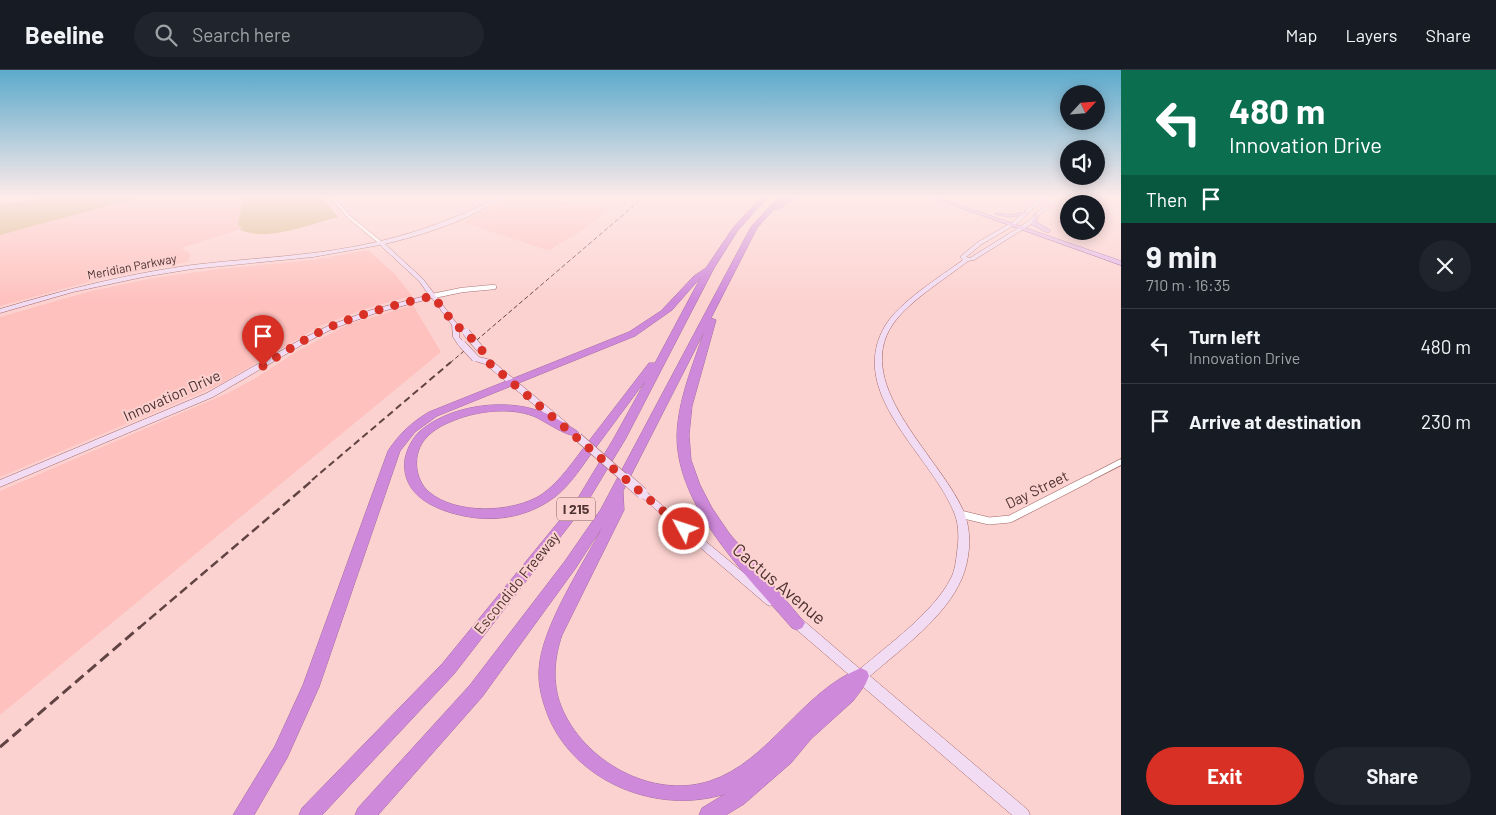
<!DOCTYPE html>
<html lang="en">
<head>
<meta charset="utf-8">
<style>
  :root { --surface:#171b24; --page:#20242c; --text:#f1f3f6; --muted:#9ea1a6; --line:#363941; --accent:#d93025 }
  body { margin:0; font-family:Barlow,sans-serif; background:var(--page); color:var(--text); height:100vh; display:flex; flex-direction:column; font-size:19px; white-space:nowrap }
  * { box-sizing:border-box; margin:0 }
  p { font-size:16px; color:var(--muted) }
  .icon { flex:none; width:28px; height:28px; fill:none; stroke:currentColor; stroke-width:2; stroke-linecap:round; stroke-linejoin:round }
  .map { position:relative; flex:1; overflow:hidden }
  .side { display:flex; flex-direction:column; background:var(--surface); width:375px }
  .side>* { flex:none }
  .banner { background:#0b6e4f; color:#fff; overflow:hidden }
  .needle { width:32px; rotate:64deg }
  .buttons { position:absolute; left:1060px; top:15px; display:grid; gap:10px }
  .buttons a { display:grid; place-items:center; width:45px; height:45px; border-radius:50%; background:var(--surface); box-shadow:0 2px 12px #0003; font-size:25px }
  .pin { position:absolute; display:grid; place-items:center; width:42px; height:42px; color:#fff; margin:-51px -21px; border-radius:50% 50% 50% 0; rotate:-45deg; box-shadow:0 0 5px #0007 }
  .pin .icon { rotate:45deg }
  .me { position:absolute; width:55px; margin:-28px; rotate:310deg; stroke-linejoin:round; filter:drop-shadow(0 0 4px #0008) }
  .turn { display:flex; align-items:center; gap:18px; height:105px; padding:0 25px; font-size:22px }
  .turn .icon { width:65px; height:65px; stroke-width:2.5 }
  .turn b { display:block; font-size:35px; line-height:42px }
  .then { display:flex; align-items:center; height:48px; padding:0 25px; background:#0003; gap:10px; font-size:19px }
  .round { display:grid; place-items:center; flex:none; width:52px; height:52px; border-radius:26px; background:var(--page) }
  .summary { display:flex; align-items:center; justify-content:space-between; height:85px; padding:0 25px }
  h1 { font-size:30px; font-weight:700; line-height:38px }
  .button { display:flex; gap:10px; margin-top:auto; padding:10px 25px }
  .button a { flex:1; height:58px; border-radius:30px; background:var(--accent); color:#fff; font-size:20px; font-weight:700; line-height:58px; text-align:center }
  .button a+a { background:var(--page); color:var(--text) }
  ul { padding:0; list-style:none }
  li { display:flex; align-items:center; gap:15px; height:75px; padding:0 25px; border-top:1px solid var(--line) }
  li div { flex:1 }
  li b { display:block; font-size:19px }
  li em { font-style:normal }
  header { display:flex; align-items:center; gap:30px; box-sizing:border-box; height:70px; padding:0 25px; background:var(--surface); border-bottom:1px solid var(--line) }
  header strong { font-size:24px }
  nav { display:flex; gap:28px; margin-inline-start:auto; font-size:18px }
  .search { width:350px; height:45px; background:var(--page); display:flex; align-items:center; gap:12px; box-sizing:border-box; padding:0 18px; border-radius:28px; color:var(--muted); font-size:19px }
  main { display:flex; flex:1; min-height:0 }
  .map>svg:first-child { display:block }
  .built { fill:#fec1be }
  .green { fill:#d4b47c }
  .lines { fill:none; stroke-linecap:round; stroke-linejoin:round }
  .street-far3-casing { stroke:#a36765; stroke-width:4 }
  .street-far2-casing { stroke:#a36765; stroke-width:5.5 }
  .street-far1-casing { stroke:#a36765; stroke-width:7 }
  .street-casing { stroke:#a36765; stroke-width:8 }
  .secondary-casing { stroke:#a36765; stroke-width:1 }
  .primary-casing { stroke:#a26ba0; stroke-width:1 }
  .highway-casing { stroke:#a26ba0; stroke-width:1 }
  .street-far3 { stroke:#fff; stroke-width:3 }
  .street-far2 { stroke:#fff; stroke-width:4.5 }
  .street-far1 { stroke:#fff; stroke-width:5.5 }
  .street { stroke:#fff; stroke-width:7 }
  .secondary { fill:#f1dcf4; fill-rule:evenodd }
  .primary { fill:#e2b8e9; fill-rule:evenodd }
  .highway { fill:#cf89db; fill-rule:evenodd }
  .rail-far3 { stroke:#604342; stroke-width:1; stroke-dasharray:4.5 2.5; stroke-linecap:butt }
  .rail-far2 { stroke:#604342; stroke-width:2; stroke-dasharray:7 4; stroke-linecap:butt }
  .rail-far1 { stroke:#604342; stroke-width:2.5; stroke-dasharray:9 4.5; stroke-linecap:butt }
  .rail { stroke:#604342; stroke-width:3; stroke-dasharray:11 5.5; stroke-linecap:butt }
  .secondary-bridge-far2-casing { stroke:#a36765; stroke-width:8; stroke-linecap:butt }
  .secondary-bridge-far1-casing { stroke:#a36765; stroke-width:9; stroke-linecap:butt }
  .secondary-bridge-casing { stroke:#a36765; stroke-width:12; stroke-linecap:butt }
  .secondary-bridge-far2 { stroke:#f1dcf4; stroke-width:7 }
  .secondary-bridge-far1 { stroke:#f1dcf4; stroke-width:8 }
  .secondary-bridge { stroke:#f1dcf4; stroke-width:11 }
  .route { stroke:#d93025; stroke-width:9; stroke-dasharray:0 16.2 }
  .labels { text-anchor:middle; stroke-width:4; stroke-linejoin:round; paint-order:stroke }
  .far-street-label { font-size:12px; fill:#4d3231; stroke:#fcd2d0 }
  .shield { fill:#fcd2d0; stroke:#826261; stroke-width:1 }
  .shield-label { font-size:14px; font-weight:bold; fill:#4d3231 }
  .street-label { font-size:15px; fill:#4d3231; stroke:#fcd2d0 }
  .near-street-label { font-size:18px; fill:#4d3231; stroke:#fcd2d0 }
</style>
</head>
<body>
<header>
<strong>Beeline</strong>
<div class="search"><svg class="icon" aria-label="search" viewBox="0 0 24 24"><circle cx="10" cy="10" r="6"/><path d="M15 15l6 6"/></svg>Search here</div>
<nav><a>Map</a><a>Layers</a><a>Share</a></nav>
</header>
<main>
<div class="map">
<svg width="1121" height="745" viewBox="0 0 1121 745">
  <rect width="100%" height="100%" fill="#fcd2d0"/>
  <!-- built -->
  <path class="built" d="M142 127H243L238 155 244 158 181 178 191 184 188 192 107 207 0 236V165Z
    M511 127H566L560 131 609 139 577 164 555 176 550 181 462 152Z
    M368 180 394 203 412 226 374 236 322 255 219 315 0 407V247L91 221 153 208 219 199 312 190Z
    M413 235 441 282 0 645V421L228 323 254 309 299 280 349 254Z"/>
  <!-- green -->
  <path class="green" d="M41 127H141L0 165V134L40 129Z
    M243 127H322L338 147C309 154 266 173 239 159L243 158 238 155Z"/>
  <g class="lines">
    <defs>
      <path id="street-far3" d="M332 127 349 147 381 173"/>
      <path id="street-far2" d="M433 226 462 220 494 217"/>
      <path id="street-far1" d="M1086 410 1121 392"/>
      <path id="street" d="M960 444 989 451 1010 449 1088 409"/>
      <path id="secondary" d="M497 127H502C472 150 422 165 385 174L423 209 457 254 468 261V263L466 264 459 260V267L466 274 465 276H459L453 267 452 255 432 228 376 243 332 259 305 273 213 327 0 417V410L207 323 300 270 328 256 371 240 429 225 419 211 380 175 313 187 192 199 143 207 73 222 0 243V239C63 220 127 204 192 195 233 190 273 188 313 183 378 175 440 158 497 127Z
        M1041 127H1045L1018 153 982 174 966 187 970 188 1026 153 1054 127H1058L1030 155 974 190 968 191C944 210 910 230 893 254 850 316 945 391 965 445 972 464 970 489 962 508 946 547 901 579 870 606L1028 740 1030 745H1012L790 554 788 550 790 546 794 545 798 546 860 599C889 574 934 542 951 508 955 500 956 491 957 482 959 470 959 456 955 445 933 386 845 324 885 256 898 233 941 206 963 190L960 187 961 186 978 172 1014 151Z
        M472 286H475L491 290 568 354 569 356 568 358H562L485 294 472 290Z
        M642 420 645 421 774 528 776 531 774 534 770 536 766 534 639 425 637 423 639 421Z"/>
      <path id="primary" d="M931 127H936L1121 191V195Z
        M1026 142H1028V144L1010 147 995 144 997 143 1010 145Z
        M1035 144 1039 145 1036 152 1050 160V162H1046L1031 154Z"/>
      <path id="highway" d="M762 127H768L738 160 714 198 626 368 586 434 454 604 322 745H299L302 738 442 594 578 428 614 368 646 310C628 334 611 357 594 380 582 396 571 414 556 426 532 445 500 452 470 447 439 442 400 427 405 389 407 379 412 369 419 362 447 337 497 329 533 339 549 343 563 352 577 361L579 363 577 365C567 368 544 350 533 346 510 337 477 341 455 350 444 354 433 360 426 368 412 383 414 409 429 422 456 445 512 443 541 425 561 411 574 390 589 371 609 345 629 319 649 293H655L701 207 672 240 635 266 437 346 415 362 400 381 319 617 287 688 254 745H233L275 676 303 615 388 381C399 364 412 352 429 342L629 262 661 241 694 206 706 198 733 158Z
        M779 127H785L779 134 790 127H796L779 139H774L757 158 711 248 716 250 692 336 689 365 691 390 700 415 712 438 729 463 805 553 802 558 797 560 792 558C748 507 676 437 677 365 678 330 693 295 704 262L623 421 624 440 562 565C554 588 552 613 561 636 583 691 652 730 710 711 769 692 802 621 861 598L867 601 869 606 865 615 853 631 811 669 791 693 744 734 726 745H699L702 738 725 724C658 745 577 713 549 648 543 633 538 617 539 600 541 557 583 495 603 456L575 499 482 627 378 745H355L358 738 470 615 565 491 601 439 751 157Z"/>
    </defs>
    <!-- street-far3 casing -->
    <use href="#street-far3" class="street-far3-casing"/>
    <!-- street-far2 casing -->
    <use href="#street-far2" class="street-far2-casing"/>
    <!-- street-far1 casing -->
    <use href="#street-far1" class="street-far1-casing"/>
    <!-- street casing -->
    <use href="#street" class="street-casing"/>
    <!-- secondary casing -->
    <use href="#secondary" class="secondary-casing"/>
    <!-- primary casing -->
    <use href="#primary" class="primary-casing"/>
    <!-- highway casing -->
    <use href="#highway" class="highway-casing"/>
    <!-- street-far3 -->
    <use href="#street-far3" class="street-far3"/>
    <!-- street-far2 -->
    <use href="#street-far2" class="street-far2"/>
    <!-- street-far1 -->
    <use href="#street-far1" class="street-far1"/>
    <!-- street -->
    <use href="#street" class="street"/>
    <!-- secondary -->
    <use href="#secondary" class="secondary"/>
    <!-- primary -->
    <use href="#primary" class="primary"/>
    <!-- highway -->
    <use href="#highway" class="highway"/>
    <!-- rail-far3 -->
    <path class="rail-far3" d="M450 293 644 127"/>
    <!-- rail-far2 -->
    <path class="rail-far2" d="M312 410 451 292"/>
    <!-- rail-far1 -->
    <path class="rail-far1" d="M139 558 314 409"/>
    <!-- rail -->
    <path class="rail" d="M0 677 140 557"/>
    <defs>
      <path id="secondary-bridge-far2" d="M466 262 480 279
        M462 274 475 288"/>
      <path id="secondary-bridge-far1" d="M578 367 627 410"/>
      <path id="secondary-bridge" d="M626 409 642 423"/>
    </defs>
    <!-- secondary-bridge-far2 casing -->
    <use href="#secondary-bridge-far2" class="secondary-bridge-far2-casing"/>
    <!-- secondary-bridge-far1 casing -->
    <use href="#secondary-bridge-far1" class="secondary-bridge-far1-casing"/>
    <!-- secondary-bridge casing -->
    <use href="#secondary-bridge" class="secondary-bridge-casing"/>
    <!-- secondary-bridge-far2 -->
    <use href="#secondary-bridge-far2" class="secondary-bridge-far2"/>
    <!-- secondary-bridge-far1 -->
    <use href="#secondary-bridge-far1" class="secondary-bridge-far1"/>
    <!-- secondary-bridge -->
    <use href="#secondary-bridge" class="secondary-bridge"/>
  </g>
  <!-- sky -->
  <linearGradient id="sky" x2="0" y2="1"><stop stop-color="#5caacc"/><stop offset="0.55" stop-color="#feebea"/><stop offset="1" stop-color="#feebea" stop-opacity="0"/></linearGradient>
  <rect width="1121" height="231" fill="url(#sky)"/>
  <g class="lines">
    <!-- route -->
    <path class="route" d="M263 296C284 282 306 268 330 257 363 243 398 234 433 226L455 255 466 262 485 284 488 292 684 459"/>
  </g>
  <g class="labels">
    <!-- far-street labels -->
    <g class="far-street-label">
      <text transform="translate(132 197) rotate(-11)" y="4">Meridian Parkway</text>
    </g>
    <!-- shield labels -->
    <rect class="shield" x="557" y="427.5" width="38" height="23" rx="4"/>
    <g class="shield-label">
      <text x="576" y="444">I 215</text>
    </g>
    <!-- street labels -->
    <g class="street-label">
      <text transform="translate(172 326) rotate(-24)" y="5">Innovation Drive</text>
      <text transform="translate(1037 420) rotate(-26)" y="5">Day Street</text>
      <text transform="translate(517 513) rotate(-51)" y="5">Escondido Freeway</text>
    </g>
    <!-- near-street labels -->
    <g class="near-street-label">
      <text transform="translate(779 514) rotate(40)" y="6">Cactus Avenue</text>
    </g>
  </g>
</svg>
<div class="buttons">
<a><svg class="needle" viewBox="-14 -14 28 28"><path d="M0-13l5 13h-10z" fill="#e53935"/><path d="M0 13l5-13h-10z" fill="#9ea1a6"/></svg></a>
<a><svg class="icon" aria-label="sound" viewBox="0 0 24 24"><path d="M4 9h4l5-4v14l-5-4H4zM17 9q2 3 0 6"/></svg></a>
<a><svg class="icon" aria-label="search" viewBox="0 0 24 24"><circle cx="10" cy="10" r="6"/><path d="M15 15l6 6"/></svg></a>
</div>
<div class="pin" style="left:263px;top:296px;background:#d93025"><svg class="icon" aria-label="arrive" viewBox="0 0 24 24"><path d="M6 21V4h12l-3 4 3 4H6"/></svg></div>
<svg class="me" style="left:684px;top:459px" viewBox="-20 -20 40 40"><circle r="17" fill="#d93025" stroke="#fff" stroke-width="3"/><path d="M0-11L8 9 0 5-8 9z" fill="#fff"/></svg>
</div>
<section class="side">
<div class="banner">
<div class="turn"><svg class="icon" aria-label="left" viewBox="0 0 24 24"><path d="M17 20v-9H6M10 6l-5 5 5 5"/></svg><div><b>480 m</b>Innovation Drive</div></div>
<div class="then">Then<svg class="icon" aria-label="arrive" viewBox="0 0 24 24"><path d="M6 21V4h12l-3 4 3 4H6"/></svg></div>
</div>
<div class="summary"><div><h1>9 min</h1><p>710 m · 16:35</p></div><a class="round"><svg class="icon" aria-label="close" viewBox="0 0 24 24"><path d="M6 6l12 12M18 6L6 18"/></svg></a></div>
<ul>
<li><svg class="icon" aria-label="left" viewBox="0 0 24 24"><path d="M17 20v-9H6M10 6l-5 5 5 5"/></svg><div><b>Turn left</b><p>Innovation Drive</p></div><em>480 m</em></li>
<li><svg class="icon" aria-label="arrive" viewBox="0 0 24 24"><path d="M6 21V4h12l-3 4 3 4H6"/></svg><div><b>Arrive at destination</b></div><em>230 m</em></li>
</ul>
<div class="button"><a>Exit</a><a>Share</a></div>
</section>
</main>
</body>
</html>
